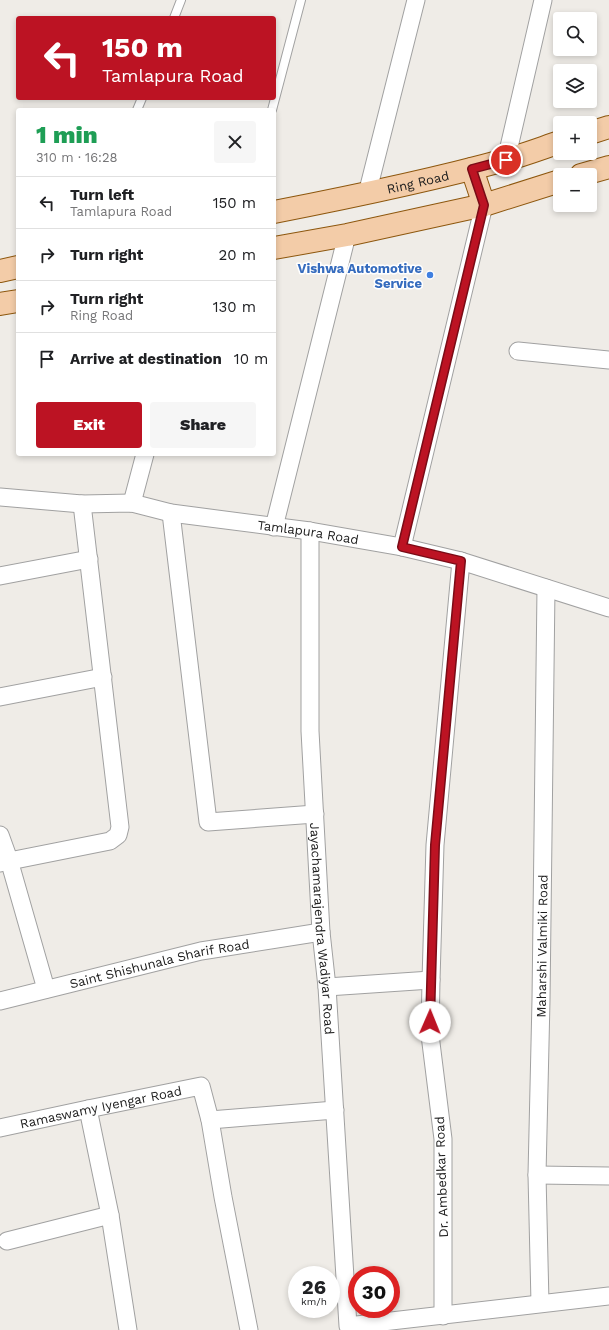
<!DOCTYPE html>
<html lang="en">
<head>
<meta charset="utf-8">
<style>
  :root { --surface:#fff; --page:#f6f6f6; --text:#202124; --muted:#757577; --line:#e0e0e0; --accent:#bc1323 }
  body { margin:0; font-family:"Work Sans",sans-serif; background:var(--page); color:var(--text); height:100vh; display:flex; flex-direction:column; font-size:15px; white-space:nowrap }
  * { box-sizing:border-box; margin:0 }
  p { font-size:13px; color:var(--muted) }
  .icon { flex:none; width:22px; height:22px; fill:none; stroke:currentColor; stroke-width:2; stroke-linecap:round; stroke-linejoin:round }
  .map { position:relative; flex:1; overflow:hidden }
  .side { position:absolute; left:16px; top:108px; width:260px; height:348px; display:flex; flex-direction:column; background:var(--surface); border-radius:4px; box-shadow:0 2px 6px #0003 }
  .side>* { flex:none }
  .hud { position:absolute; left:16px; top:16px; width:260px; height:84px; border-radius:4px; box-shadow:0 2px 6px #0003; background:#bc1323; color:#fff; overflow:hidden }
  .controls { position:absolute; left:553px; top:12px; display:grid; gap:8px }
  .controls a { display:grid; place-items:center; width:44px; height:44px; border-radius:4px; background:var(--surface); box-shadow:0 2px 6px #0003; font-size:20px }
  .speed { position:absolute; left:288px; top:1266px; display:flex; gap:8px; font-size:20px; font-weight:700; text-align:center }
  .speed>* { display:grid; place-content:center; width:52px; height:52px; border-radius:50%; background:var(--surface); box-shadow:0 2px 6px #0003; line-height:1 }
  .speed small { font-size:10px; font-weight:400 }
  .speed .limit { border:6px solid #d22; background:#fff; color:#111 }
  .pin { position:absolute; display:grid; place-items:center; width:34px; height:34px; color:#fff; margin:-17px; border:2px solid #fff; border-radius:50%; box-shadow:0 1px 4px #0007 }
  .me { position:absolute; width:44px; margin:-22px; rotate:1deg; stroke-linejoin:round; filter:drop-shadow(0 0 3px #0008) }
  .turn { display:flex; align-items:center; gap:14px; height:84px; padding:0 20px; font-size:18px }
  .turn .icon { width:52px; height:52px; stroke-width:2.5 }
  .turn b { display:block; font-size:28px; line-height:34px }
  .round { display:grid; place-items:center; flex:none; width:42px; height:42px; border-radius:4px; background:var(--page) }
  .overview { display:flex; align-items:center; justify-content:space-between; height:68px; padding:0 20px }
  h1 { font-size:24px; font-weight:800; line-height:30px; color:#1e9e55 }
  .button { display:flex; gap:8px; margin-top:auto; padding:8px 20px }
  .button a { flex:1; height:46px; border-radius:4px; background:var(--accent); color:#fff; font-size:16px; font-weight:800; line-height:46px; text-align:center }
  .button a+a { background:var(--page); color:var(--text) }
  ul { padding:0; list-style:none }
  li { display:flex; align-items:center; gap:12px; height:52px; padding:0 20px; border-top:1px solid var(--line) }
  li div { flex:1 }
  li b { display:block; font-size:15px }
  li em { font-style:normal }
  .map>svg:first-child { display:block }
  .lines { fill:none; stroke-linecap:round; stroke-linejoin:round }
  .lane-casing { stroke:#a1a1a1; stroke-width:10 }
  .street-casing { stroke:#a1a1a1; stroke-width:19 }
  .primary-casing { stroke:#8d570e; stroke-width:24 }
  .lane { stroke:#fff; stroke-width:8 }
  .street { stroke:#fff; stroke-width:17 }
  .primary { stroke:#f3cca8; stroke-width:22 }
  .route-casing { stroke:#7a0c17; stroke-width:10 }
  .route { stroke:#bc1323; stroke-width:7 }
  .shop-dot { fill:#3f7fe0; stroke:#fff; stroke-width:1.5 }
  .labels { text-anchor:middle; stroke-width:3; stroke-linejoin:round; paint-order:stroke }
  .street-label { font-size:13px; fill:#202020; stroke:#fff }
  .shop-label { font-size:13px; font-weight:bold; fill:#366cbe; stroke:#fff; text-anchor:end }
</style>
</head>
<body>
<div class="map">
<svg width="609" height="1330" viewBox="0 0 609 1330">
  <rect width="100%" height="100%" fill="#efece7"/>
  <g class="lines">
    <defs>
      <path id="lane" d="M174 18 181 0
        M137 110 142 98
        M272 110 301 0"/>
      <g id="street">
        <path d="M506 160 543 0"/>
        <path d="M367 194 416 0"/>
        <path d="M518 351 609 360"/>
        <path id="s1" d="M0 497 82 504 132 503 171 513 310 531 402 547 461 561 609 608"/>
        <path d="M132 503 145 454"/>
        <path d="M171 513 208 822 315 814"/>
        <path d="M274 527 347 235"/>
        <path id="s2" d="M310 531V731L321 932 327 987 348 1326 609 1296"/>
        <path d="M402 547 484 205"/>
        <path d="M0 576 89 559"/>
        <path d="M0 697 103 677"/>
        <path d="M0 835 9 860 46 989"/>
        <path d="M0 863 110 841 118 835 120 827 82 504"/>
        <path d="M327 987 431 980"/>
        <path id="s3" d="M0 1001 201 951 321 932"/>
        <path d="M88 1109 110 1215 128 1330"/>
        <path d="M210 1120 335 1110"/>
        <path id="s4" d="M0 1128 88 1109 201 1086 210 1120 223 1197 249 1330"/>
        <path d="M537 1175 609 1176"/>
        <path d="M7 1241 110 1215"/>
        <path id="s5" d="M540 1303 537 1175 541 1000 546 588"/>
        <path d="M443 1316V1139L430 1035 431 980 435 845 461 561"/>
      </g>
      <g id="primary">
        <path d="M590 133 609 127"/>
        <path d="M472 169 484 205"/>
        <path d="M581 175 609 167"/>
        <path id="s6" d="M274 212C351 197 429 181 505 160 524 155 542 148 560 142"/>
        <path d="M274 248 347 235 484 205 560 181"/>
        <path d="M0 271 18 267"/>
        <path d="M0 304 18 301"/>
      </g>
    </defs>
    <!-- lane casing -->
    <use href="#lane" class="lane-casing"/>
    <!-- street casing -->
    <use href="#street" class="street-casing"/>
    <!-- primary casing -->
    <use href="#primary" class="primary-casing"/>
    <!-- lane -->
    <use href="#lane" class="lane"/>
    <!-- street -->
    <use href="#street" class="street"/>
    <!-- primary -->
    <use href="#primary" class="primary"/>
  </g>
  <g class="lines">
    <defs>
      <path id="route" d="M430 1022 435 845 461 561 402 547 484 205 472 169 506 160"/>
    </defs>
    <!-- route casing -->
    <use href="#route" class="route-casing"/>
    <!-- route -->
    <use href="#route" class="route"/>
  </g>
  <!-- markers -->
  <circle class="shop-dot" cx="430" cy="275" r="4"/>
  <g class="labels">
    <!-- street labels -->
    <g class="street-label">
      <text dy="5" stroke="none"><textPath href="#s6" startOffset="147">Ring Road</textPath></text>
      <text dy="5" stroke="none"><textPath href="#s1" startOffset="311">Tamlapura Road</textPath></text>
      <text dy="5" stroke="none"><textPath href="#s2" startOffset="398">Jayachamarajendra Wadiyar Road</textPath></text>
      <text dy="5" stroke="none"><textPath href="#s5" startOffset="357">Maharshi Valmiki Road</textPath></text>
      <text dy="5" stroke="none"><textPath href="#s3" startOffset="164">Saint Shishunala Sharif Road</textPath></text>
      <text dy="5" stroke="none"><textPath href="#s4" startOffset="103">Ramaswamy Iyengar Road</textPath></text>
      <text transform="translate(441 1177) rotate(-92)" y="5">Dr. Ambedkar Road</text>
    </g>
    <!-- shop labels -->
    <g class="shop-label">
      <text x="422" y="273">Vishwa Automotive<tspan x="422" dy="15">Service</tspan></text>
    </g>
  </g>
</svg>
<div class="controls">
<a><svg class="icon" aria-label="search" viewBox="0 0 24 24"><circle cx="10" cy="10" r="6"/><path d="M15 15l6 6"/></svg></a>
<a><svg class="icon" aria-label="layers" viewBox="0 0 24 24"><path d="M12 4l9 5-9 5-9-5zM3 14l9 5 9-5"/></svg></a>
<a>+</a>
<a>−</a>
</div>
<div class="speed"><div>26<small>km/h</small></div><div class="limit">30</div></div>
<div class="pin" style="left:506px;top:160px;background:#d93025"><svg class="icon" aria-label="arrive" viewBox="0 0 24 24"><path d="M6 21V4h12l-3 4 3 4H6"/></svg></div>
<svg class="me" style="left:430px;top:1022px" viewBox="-20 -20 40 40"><circle r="19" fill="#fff"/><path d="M0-13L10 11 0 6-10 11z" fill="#bc1323"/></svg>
<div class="hud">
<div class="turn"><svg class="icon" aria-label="left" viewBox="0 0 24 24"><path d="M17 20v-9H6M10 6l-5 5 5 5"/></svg><div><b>150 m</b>Tamlapura Road</div></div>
</div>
<section class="side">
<div class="overview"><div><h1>1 min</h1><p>310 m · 16:28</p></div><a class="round"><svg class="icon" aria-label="close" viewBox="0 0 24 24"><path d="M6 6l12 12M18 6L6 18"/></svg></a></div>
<ul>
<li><svg class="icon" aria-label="left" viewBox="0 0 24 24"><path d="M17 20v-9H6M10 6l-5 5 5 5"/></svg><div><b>Turn left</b><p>Tamlapura Road</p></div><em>150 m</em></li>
<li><svg class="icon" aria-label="right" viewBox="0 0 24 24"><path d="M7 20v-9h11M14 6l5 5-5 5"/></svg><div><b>Turn right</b></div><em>20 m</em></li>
<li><svg class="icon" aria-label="right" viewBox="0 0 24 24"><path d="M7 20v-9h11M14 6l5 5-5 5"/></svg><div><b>Turn right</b><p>Ring Road</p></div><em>130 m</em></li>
<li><svg class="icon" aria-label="arrive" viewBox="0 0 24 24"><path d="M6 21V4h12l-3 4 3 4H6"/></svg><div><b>Arrive at destination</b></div><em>10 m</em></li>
</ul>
<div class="button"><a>Exit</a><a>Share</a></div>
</section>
</div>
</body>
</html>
